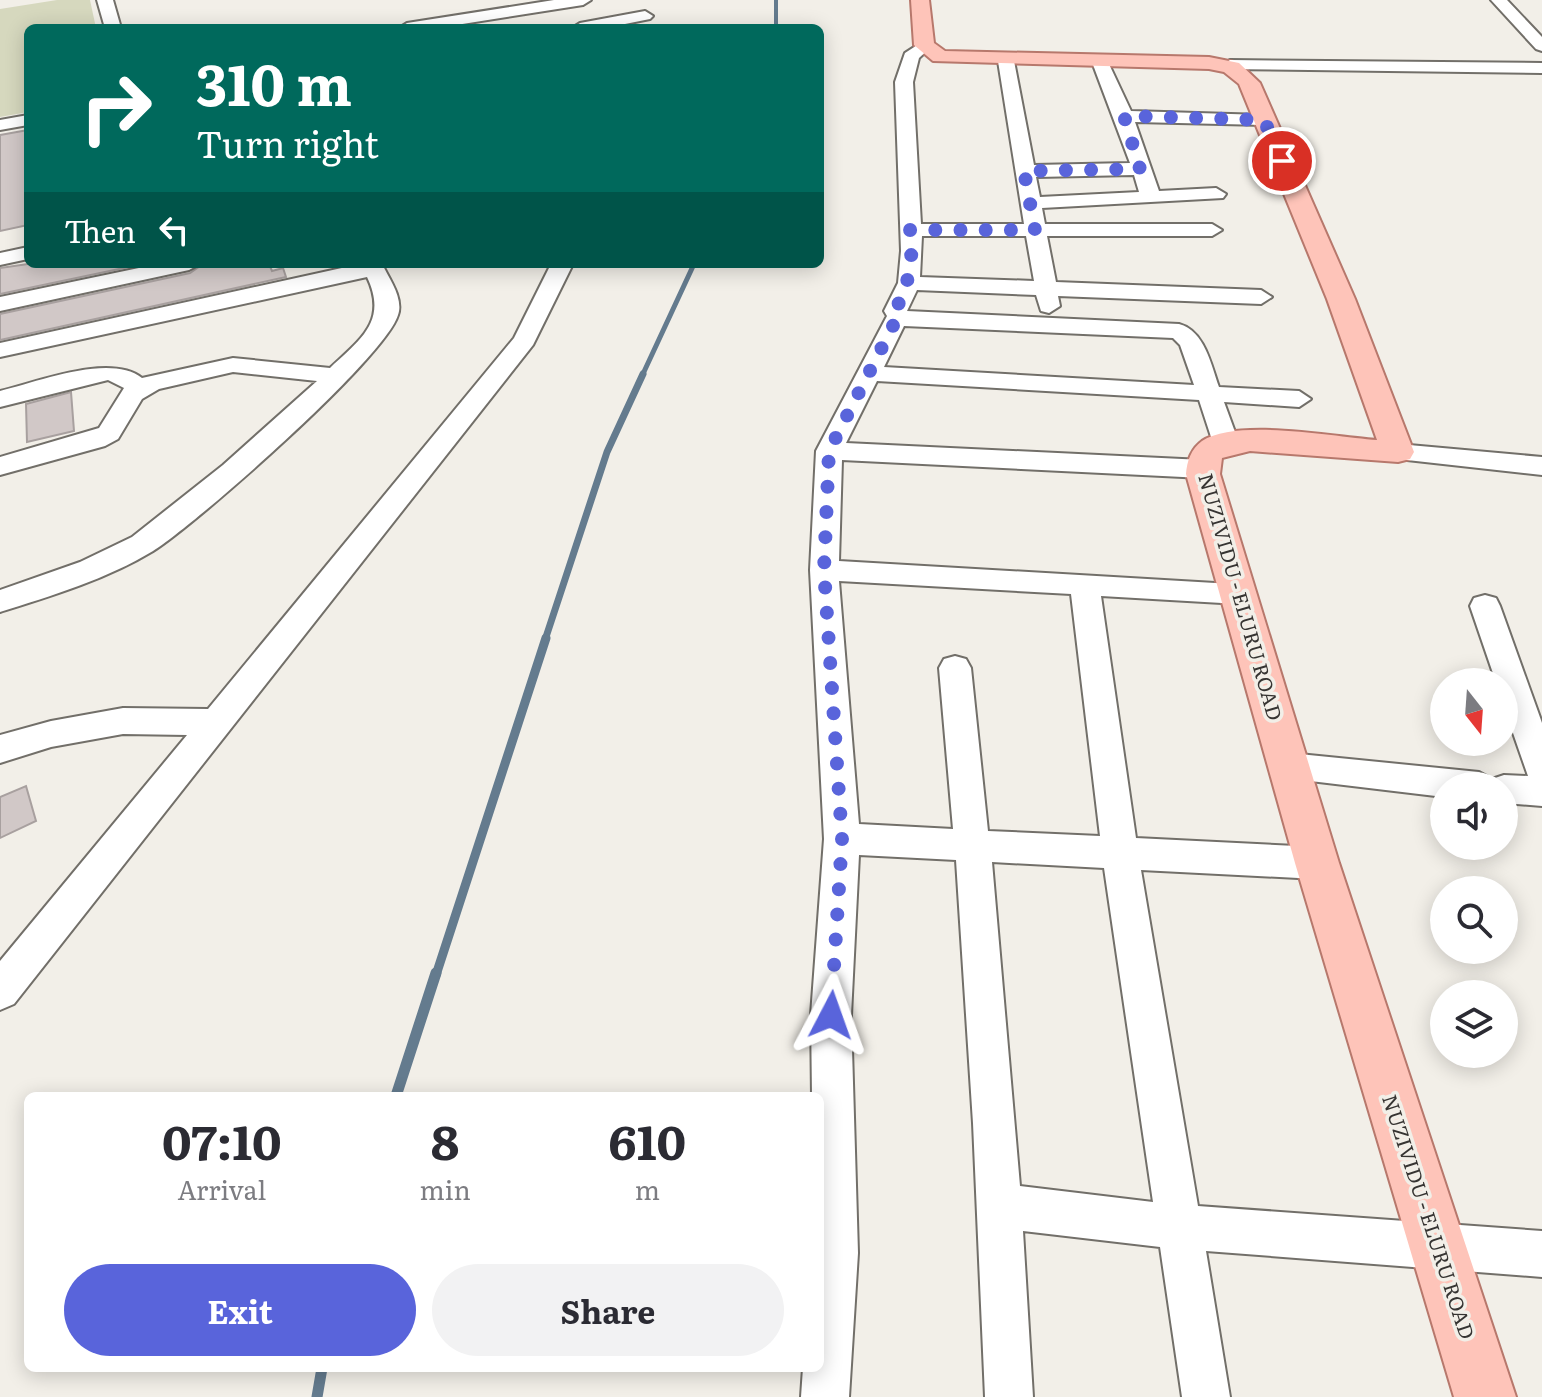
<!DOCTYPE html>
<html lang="en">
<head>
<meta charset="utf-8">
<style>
  :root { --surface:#fff; --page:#f2f2f3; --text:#2b2b33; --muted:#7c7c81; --accent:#5964db }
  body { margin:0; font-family:Literata,serif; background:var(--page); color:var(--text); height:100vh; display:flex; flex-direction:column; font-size:30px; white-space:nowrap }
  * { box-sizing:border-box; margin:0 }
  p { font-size:26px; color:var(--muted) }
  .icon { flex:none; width:44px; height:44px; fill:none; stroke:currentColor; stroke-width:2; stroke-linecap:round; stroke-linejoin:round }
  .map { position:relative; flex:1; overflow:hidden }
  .side { position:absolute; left:24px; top:1092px; width:800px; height:280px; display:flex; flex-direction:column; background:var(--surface); border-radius:12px; box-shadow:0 4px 20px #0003 }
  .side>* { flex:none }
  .guide { position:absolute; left:24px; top:24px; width:800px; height:244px; border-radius:12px; box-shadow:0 4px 20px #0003; background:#00695c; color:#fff; overflow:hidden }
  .needle { width:52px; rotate:163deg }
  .fabs { position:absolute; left:1430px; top:668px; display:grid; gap:16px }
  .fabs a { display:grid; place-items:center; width:88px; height:88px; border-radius:50%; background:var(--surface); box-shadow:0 4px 20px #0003; font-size:40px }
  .pin { position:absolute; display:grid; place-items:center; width:68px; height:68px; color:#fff; margin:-34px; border:4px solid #fff; border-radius:50%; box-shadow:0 2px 8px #0007 }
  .me { position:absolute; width:88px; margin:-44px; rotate:4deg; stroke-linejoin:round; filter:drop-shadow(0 0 6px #0008) }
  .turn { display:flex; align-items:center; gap:28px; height:168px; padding:0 40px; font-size:36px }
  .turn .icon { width:104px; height:104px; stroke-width:2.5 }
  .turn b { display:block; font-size:56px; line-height:68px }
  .then { display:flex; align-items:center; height:76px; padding:0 40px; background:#0003; gap:16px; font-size:30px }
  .eta { display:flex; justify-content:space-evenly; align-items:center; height:136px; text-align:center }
  .eta b { font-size:48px; font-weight:700; line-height:56px }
  .cta { display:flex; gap:16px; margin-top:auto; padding:16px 40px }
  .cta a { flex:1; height:92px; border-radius:48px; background:var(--accent); color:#fff; font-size:32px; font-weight:700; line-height:92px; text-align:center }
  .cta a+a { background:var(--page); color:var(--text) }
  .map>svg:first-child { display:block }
  .green { fill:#d6d8be }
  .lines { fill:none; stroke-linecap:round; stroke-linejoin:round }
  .stream-far4 { stroke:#647b8e; stroke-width:4 }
  .stream-far3 { stroke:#647b8e; stroke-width:5 }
  .stream-far2 { stroke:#647b8e; stroke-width:7 }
  .stream-far1 { stroke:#647b8e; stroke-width:9 }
  .stream { stroke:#647b8e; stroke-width:11 }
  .building { fill:#d1c8c7; stroke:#a8a09f; stroke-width:2 }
  .minor-casing { stroke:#726f69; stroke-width:4 }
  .major-casing { stroke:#b7786c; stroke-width:4 }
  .minor { fill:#fff; fill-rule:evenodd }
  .major { fill:#fec4b9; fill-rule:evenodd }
  .route { stroke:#5964db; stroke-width:14; stroke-dasharray:0 25.2 }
  .labels { text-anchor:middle; stroke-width:7; stroke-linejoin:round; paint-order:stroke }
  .street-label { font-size:20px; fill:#363432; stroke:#f2efe8 }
</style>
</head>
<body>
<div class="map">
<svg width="1542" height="1397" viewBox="0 0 1542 1397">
  <rect width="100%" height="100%" fill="#f2efe8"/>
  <!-- green -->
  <path class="green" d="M57 0H90L96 28H28V112L0 117V9Z"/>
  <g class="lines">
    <!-- stream-far4 -->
    <path class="stream-far4" d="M776 0V28"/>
    <!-- stream-far3 -->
    <path class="stream-far3" d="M642 376 694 264"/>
    <!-- stream-far2 -->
    <path class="stream-far2" d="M545 640 607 452 643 374"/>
    <!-- stream-far1 -->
    <path class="stream-far1" d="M436 975 546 638"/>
    <!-- stream -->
    <path class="stream" d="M396 1096 436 973
      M317 1397 322 1368"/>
  </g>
  <!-- building -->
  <path class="building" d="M28 130V225L0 231V135Z
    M28 264H143L0 294V268Z
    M203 264H269L272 271 283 268 286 277 0 340V314L190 273Z
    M71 392 74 431 27 442 26 404Z
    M26 786 36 821 0 838V797Z"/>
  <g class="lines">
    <defs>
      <path id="minor" d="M97 0H113L121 28H105Z
        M554 0H591L583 5 437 28H399L407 23Z
        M1491 0H1507L1542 37V51L1536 49Z
        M645 11 653 16 650 19 605 28H572L580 23Z
        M925 40 933 45 919 58 913 82 921 224H1024L998 61 1000 57 1006 56 1014 61 1034 165 1130 163 1092 62 1100 57 1108 62 1131 111 1264 115 1273 120 1264 125 1135 122 1159 191 1216 188 1226 194 1223 198 1042 208 1045 224H1212L1222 230 1212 236H1047L1056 282 1261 290 1272 297 1261 304 1058 296 1060 306 1049 313 1041 311 1036 295 917 290 907 311 1179 324C1205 331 1211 365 1219 387L1299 391 1311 399 1299 407 1224 402 1239 443 1235 449H1217L1213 443 1199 400 877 381 846 443 1203 460 1212 463 1216 469 1212 475 1203 478 842 460 839 561 1249 585 1254 593 1249 601 1239 604 1101 596 1136 838 1317 847 1330 852 1335 863 1330 874 1317 879 1141 870 1198 1206 1542 1231V1277L1206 1251 1230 1397H1182L1160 1247 1023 1231 1033 1397H985L973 1123 956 860 859 855 851 1015 858 1253 849 1397H801L803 1368H820V1096H812L811 1015 824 839 810 570 816 451 887 316 884 311 898 283 901 251 895 82 905 53ZM1134 175 1139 192 1040 197 1036 177ZM922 236H1026L1034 281 920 277ZM904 326 1173 338 1180 345 1194 385 884 367ZM839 581 1071 594 1100 836 988 831 971 668 966 659 955 656 944 659 939 668 953 829 859 824ZM992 862 1104 868 1153 1202 1020 1186Z
        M1230 60 1542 63V73L1224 69 1222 65Z
        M28 115V125L0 130V120Z
        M28 247V259L0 265V253Z
        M158 264H200L189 270 0 311V297Z
        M360 264H382C389 278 404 299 398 315 385 358 197 523 153 551 107 579 51 596 0 612V590L80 562 132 537 223 465 317 381 233 372 159 389 142 399 118 439 105 446 0 475V457L99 428 124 388 108 380 0 407V391C38 382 110 353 142 378L233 358 330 368C361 339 388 321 367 277L0 357V343Z
        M551 264H573L533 345 14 1004 0 1010V961L187 735 123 734 51 747 0 763V735L51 721 123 708 208 709 514 338Z
        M1398 444 1542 457V475L1389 458 1385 452 1389 446Z
        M1485 595 1496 598 1500 606 1542 723V806L1504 803V786H1444V797L1277 777 1272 767 1277 757 1289 753 1479 772 1492 779 1504 775 1528 776 1504 707V682H1496L1470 606 1474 598Z"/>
      <path id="major" d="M911 0H929L934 43 945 51 1209 57 1239 63 1260 83 1355 299 1414 452 1410 459 1398 462 1250 451 1222 458 1220 474 1339 863 1516 1397H1454L1295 863 1186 474C1187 461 1191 449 1202 441 1237 418 1335 437 1377 440L1327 299 1239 84 1224 72 1209 69 933 61 914 45Z"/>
    </defs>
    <!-- minor casing -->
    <use href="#minor" class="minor-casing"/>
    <!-- major casing -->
    <use href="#major" class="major-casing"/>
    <!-- minor -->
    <use href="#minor" class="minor"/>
    <!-- major -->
    <use href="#major" class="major"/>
  </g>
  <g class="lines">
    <!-- route -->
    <path class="route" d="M831 1015 842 839 824 570 829 451 898 316 895 311C909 283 914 261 910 230H1035L1024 171 1140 169 1124 116 1264 120 1282 161"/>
  </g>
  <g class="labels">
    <!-- street labels -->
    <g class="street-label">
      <text transform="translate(1240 597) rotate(74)" y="7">NUZIVIDU - ELURU ROAD</text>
      <text transform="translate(1428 1217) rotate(72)" y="7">NUZIVIDU - ELURU ROAD</text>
    </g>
  </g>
</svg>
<div class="fabs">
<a><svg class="needle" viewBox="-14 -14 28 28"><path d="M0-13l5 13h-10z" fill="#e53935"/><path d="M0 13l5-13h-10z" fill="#7c7c81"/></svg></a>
<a><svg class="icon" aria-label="sound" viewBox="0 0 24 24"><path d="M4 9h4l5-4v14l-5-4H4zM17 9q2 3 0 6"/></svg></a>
<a><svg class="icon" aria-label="search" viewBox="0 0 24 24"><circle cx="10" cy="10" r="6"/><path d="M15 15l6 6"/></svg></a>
<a><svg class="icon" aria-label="layers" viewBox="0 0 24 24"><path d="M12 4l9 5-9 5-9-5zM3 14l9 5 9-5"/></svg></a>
</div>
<div class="pin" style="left:1282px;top:161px;background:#d93025"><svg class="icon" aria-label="arrive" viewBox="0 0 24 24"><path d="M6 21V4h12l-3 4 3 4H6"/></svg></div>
<svg class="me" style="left:831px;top:1015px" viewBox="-20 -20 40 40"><path d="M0-17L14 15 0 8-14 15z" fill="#5964db" stroke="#fff" stroke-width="4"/></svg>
<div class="guide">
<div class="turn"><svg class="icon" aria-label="right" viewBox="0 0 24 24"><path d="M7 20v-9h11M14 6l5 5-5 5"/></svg><div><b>310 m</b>Turn right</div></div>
<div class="then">Then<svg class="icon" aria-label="left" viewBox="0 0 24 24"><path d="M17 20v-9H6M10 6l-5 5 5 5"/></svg></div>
</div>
<section class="side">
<div class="eta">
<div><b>07:10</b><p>Arrival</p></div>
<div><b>8</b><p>min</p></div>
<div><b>610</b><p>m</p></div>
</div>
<div class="cta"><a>Exit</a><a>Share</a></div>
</section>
</div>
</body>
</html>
